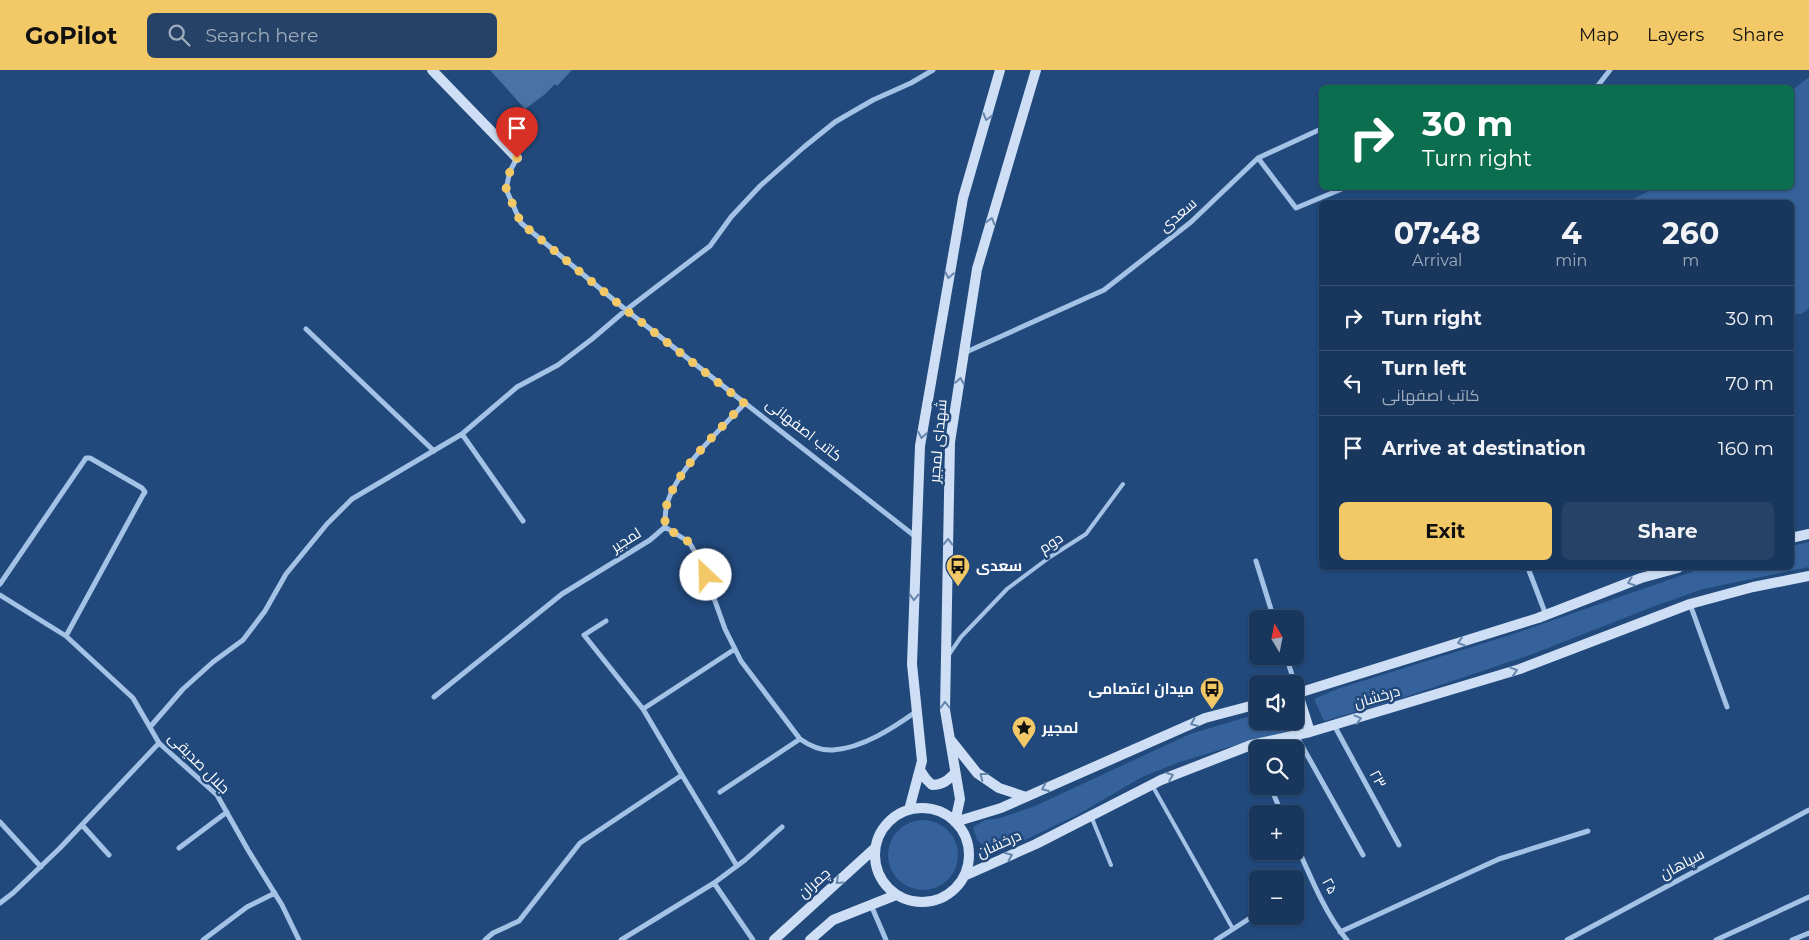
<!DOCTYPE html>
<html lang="en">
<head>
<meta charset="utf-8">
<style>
  :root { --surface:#19375d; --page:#264266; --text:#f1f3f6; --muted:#9facbc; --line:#375172; --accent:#f2c966 }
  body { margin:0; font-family:Montserrat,Cairo,sans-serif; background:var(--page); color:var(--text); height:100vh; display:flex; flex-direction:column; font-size:19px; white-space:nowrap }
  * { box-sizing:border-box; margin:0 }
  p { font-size:16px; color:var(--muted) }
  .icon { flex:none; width:28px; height:28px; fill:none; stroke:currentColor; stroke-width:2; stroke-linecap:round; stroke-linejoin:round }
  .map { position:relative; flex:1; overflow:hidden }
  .side { position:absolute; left:1319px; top:130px; width:475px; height:370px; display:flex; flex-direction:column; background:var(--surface); border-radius:8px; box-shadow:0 1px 4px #0004,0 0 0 1px var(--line) }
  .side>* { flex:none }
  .banner { position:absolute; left:1319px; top:15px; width:475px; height:105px; border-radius:8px; box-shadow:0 1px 4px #0004,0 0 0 1px var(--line); background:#0b6e4f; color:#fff; overflow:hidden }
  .needle { width:32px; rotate:350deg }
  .tools { position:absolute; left:1249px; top:540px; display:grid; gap:10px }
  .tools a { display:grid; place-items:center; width:55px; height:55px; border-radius:8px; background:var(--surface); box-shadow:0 1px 4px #0004,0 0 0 1px var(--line); font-size:25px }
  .pin { position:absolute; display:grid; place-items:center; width:42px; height:42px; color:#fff; margin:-51px -21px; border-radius:50% 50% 50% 0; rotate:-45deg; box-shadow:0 0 5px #0007 }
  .pin .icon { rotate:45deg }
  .me { position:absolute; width:55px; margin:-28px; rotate:336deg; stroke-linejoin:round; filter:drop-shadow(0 0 4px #0008) }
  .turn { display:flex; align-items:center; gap:18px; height:105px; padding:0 20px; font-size:22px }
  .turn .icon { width:65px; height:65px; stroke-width:2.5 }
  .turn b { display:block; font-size:35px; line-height:42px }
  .eta { display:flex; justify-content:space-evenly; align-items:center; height:85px; text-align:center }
  .eta b { font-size:30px; font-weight:700; line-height:35px }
  .cta { display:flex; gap:10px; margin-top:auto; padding:10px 20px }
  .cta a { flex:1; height:58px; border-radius:8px; background:var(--accent); color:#111; font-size:20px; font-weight:700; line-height:58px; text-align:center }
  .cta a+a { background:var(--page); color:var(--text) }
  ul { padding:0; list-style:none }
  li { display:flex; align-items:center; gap:15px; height:65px; padding:0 20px; border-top:1px solid var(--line) }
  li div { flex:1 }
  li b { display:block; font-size:19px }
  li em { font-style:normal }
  header { display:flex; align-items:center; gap:30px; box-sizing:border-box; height:70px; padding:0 25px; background:var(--accent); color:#111 }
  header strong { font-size:24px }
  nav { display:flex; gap:28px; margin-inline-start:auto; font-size:18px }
  .search { width:350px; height:45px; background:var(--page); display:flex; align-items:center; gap:12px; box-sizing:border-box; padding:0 18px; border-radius:8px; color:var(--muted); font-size:19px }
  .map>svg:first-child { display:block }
  .green { fill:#35629a }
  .building { fill:#4a73a5 }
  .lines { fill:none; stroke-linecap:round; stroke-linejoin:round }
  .lane { stroke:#a4c2e6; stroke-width:4 }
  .street { stroke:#a4c2e6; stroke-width:5 }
  .secondary { stroke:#cedff5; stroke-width:10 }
  .oneway { stroke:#6685ac }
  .route { stroke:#f2c966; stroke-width:9; stroke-dasharray:0 16.2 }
  .labels { text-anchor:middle; stroke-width:5; stroke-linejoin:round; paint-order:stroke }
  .street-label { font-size:15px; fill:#fff; stroke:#21497c }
  .poi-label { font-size:15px; font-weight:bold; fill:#fff; stroke:#21497c; text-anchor:start }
</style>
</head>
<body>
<header>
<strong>GoPilot</strong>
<div class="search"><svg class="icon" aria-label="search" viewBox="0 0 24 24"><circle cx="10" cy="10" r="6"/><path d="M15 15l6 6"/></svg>Search here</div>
<nav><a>Map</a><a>Layers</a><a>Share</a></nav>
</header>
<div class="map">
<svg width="1809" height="870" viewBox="0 0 1809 870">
  <rect width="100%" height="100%" fill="#21497c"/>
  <!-- green -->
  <path class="green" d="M1809 7V238L1802 244H1791V132H1627L1655 118H1791V21Z
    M1809 472V497L1703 519 1655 536 1530 585 1393 631 1324 651 1314 629 1340 618 1510 565 1703 498H1791V476Z
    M1257 644 1258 651 1295 650 1297 659 1226 678 1177 693 1142 707 1077 745 1008 778 989 781 977 770 973 757 985 750 1000 748 1035 736 1190 664Z
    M888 785a35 35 0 1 1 70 0a35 35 0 1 1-70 0Z"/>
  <!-- building -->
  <path class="building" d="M490 0H572L557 16 555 14 544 25 525 39Z"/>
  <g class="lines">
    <!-- lane -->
    <path class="lane" d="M948 586 961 567 1007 519 1050 487 1086 464 1123 414
      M1152 715 1233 859
      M1091 746 1111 795"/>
    <!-- street -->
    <path class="street" d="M1596 18 1610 0
      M517 88 510 101 506 119 521 153 626 240 916 467
      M1258 88 1296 138 1344 118
      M306 259 434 381
      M964 283 1104 220 1191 152 1258 88 1321 59
      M462 364 523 451
      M665 457C665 449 665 441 667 434 677 399 720 360 745 333
      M1256 491 1274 549
      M1528 498 1546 545
      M0 514 86 388H90L142 418 145 422 143 425 66 566
      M0 525 66 566 133 628 159 673 217 725 248 780 282 835 299 870
      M1690 534 1727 637
      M1286 586 1295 614
      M434 627 562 524 650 470 665 457 689 472 701 492 725 559 741 591 800 669C810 676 821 681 833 680 863 678 893 658 917 641
      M643 639 735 579
      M1334 655 1399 775
      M150 657 183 619 213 592 243 570 265 541 286 504 327 454 352 429 462 364 517 317 558 295 592 269 626 240 710 176 731 147 760 116 804 77 835 52 873 30 911 13 933 0
      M1296 665 1363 785
      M1251 675 1258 690
      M682 705 737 796
      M1270 716 1282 744
      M720 722 800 669
      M0 752 41 797
      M82 755 109 785
      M1295 772C1309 803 1325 844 1347 870
      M179 778 227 742
      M714 813 753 870
      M0 833 13 823 60 778 159 673
      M871 835 886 870
      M1340 862 1499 789 1588 761
      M203 870 247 837 275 823
      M485 870 493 863 519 851 580 773 682 705 643 639 584 565 606 551
      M621 870 714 813 745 790 782 757
      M1216 870 1258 843
      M1567 870 1809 740
      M1716 870 1809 827
      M1792 870 1809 863"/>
    <!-- secondary -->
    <path class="secondary" d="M432 0 517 88
      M1791 468 1809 464
      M1295 624 1538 548 1641 508 1678 498
      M1298 624 1310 662
      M950 669 977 703 999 718 1026 727
      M920 700 926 709 932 715C943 715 948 710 955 703
      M875 785a47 47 0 1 1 94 0a47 47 0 1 1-94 0Z
      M909 740 922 691 912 594 920 376 963 128 1000 0
      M955 752 960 729 945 640 950 372 977 199 1036 0
      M955 752 1001 738 1205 648 1258 634
      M964 806 1036 774 1161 710 1251 675 1310 662 1520 599 1690 534 1753 517 1809 506
      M774 870 875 778
      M810 870 833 850 896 825"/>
  </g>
  <!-- one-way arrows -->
  <defs><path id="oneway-chevron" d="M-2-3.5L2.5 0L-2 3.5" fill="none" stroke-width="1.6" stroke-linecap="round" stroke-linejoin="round" transform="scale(1.25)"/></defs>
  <g class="oneway">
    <use href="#oneway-chevron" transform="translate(987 47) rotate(106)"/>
    <use href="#oneway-chevron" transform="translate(991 151) rotate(-74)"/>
    <use href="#oneway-chevron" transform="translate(949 205) rotate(100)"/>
    <use href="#oneway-chevron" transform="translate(960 311) rotate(-81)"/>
    <use href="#oneway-chevron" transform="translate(922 365) rotate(100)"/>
    <use href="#oneway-chevron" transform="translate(948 472) rotate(-89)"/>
    <use href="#oneway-chevron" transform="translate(1631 512) rotate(159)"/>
    <use href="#oneway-chevron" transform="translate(914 527) rotate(92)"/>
    <use href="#oneway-chevron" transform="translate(1461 572) rotate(162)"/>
    <use href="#oneway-chevron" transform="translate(1514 601) rotate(-18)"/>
    <use href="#oneway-chevron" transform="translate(945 635) rotate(-91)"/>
    <use href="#oneway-chevron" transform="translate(1358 649) rotate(-16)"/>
    <use href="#oneway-chevron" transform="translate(1194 653) rotate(156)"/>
    <use href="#oneway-chevron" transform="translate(983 706) rotate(-143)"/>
    <use href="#oneway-chevron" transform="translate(1170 706) rotate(-21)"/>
    <use href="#oneway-chevron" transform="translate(1045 718) rotate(156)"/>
    <use href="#oneway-chevron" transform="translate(1009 786) rotate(-24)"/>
    <use href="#oneway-chevron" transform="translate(839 811) rotate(138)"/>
  </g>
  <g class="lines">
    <!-- route -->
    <path class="route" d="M517 88 510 101 506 119 521 153 626 240 744 333C720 360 677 399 667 434 665 441 665 449 665 457L689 472 701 492 706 505"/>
  </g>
  <!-- icons -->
  <defs>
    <symbol id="bus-pin" viewBox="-11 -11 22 30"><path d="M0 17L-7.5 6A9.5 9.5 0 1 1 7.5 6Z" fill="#f2c966" stroke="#21497c"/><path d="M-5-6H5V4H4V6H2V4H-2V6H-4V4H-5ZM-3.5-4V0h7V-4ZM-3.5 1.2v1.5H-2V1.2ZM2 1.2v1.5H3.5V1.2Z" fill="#111"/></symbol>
    <symbol id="sight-pin" viewBox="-11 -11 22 30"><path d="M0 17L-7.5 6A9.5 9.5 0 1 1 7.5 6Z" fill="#f2c966" stroke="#21497c"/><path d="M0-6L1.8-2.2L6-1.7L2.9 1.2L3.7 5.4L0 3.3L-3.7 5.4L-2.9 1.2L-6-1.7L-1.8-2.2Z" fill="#111"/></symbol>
  </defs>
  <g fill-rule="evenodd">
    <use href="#bus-pin" x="944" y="482" width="28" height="38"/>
    <use href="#bus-pin" x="1198" y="605" width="28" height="38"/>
    <use href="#sight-pin" x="1010" y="644" width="28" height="38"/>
  </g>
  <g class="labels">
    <!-- street labels -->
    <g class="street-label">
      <text transform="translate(1178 145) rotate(-40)" y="5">سعدی</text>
      <text transform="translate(804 360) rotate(38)" y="5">کاتب اصفهانی</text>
      <text transform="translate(938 371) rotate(-85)" y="5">شهدای لمجیر</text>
      <text transform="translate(626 470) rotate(-32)" y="5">لمجیر</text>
      <text transform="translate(1051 473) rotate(-33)" y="5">دوم</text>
      <text transform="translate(1377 627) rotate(-16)" y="5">درخشان</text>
      <text transform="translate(199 693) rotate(45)" y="5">جلال صدیقی</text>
      <text transform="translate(1378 709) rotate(62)" y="5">۲۳</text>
      <text transform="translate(999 774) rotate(-24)" y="5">درخشان</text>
      <text transform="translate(1682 794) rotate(-28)" y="5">سپاهان</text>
      <text transform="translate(814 813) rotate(-42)" y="5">چمران</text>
      <text transform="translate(1330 816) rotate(62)" y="5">۲۵</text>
    </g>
    <!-- poi labels -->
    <g class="poi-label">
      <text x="976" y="501">سعدی</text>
      <text x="1194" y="624" text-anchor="end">میدان اعتصامی</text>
      <text x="1042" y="663">لمجیر</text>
    </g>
  </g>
</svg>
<div class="tools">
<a><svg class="needle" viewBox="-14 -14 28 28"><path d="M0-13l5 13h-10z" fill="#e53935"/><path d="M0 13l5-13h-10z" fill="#9facbc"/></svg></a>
<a><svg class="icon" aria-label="sound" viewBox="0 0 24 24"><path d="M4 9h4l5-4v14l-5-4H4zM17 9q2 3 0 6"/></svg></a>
<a><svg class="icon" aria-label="search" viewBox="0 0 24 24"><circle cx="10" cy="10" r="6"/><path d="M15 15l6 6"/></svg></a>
<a>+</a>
<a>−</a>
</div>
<div class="pin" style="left:517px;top:88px;background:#d93025"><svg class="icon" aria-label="arrive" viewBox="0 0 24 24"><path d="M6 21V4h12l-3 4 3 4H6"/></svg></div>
<svg class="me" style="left:706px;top:505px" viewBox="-20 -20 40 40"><circle r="19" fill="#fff"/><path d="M0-13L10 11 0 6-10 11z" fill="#f2c966"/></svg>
<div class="banner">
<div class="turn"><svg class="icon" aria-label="right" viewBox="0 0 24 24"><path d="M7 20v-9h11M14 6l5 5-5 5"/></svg><div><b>30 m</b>Turn right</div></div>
</div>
<section class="side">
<div class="eta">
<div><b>07:48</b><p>Arrival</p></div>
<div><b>4</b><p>min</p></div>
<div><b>260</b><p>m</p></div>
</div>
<ul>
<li><svg class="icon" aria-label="right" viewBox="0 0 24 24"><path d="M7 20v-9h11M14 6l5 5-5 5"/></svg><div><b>Turn right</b></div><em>30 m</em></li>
<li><svg class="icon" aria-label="left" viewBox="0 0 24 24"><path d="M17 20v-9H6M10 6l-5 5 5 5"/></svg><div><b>Turn left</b><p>کاتب اصفهانی</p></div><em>70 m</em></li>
<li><svg class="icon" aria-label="arrive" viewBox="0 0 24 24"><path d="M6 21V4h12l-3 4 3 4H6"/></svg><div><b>Arrive at destination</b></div><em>160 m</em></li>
</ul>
<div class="cta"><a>Exit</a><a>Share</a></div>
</section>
</div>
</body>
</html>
